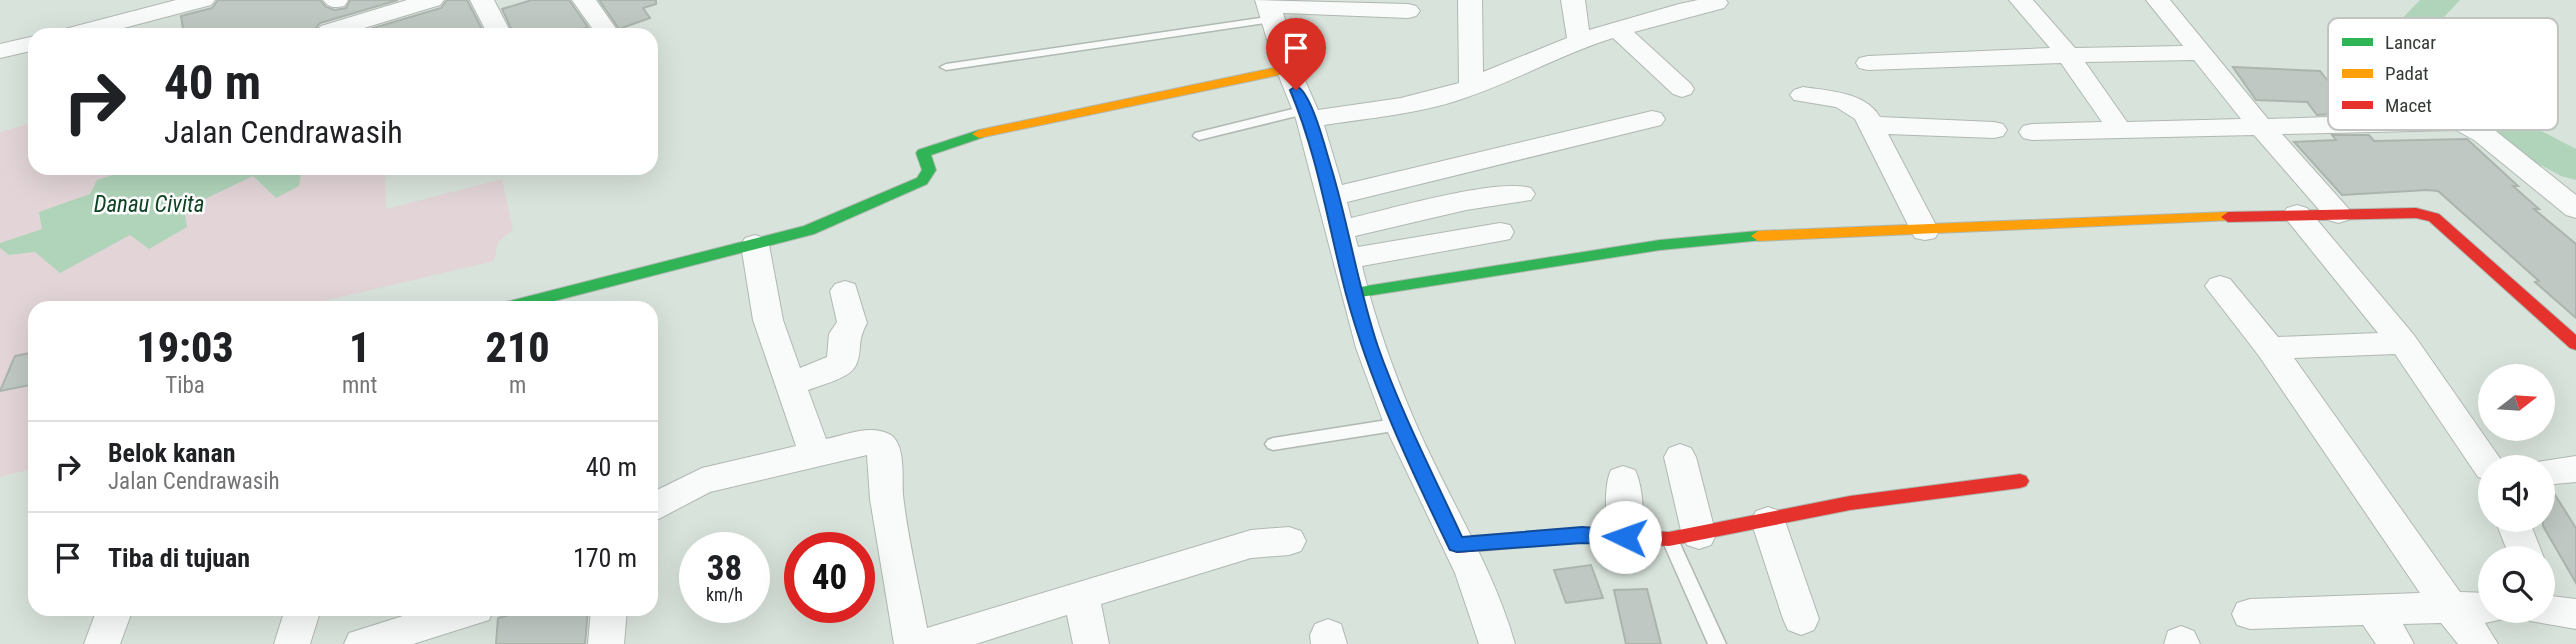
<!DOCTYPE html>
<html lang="id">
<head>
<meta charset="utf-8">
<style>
  :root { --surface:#fff; --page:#f2f2f2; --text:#202124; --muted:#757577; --line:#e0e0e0 }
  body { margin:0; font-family:"Roboto Condensed",sans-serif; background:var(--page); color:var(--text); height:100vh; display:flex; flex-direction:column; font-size:26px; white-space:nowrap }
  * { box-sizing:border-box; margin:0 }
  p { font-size:23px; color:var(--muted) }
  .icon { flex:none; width:38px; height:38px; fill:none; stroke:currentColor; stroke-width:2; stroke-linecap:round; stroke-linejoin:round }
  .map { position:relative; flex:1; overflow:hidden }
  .panel { position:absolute; left:28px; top:301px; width:630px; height:315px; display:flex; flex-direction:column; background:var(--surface); border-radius:21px; box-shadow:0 7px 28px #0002 }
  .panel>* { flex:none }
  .top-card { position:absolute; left:28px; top:28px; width:630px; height:147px; border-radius:21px; box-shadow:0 7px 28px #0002; background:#fff; color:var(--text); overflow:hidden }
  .needle { width:46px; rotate:73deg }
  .controls { position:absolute; left:2478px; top:364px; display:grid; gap:14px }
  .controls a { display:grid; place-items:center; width:77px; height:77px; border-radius:50%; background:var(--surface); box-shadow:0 7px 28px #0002; font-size:35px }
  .speed { position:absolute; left:679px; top:532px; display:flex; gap:14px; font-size:35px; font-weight:700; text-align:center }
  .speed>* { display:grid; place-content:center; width:91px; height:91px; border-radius:50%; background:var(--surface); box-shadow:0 7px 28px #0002; line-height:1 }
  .speed small { font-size:18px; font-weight:400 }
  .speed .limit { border:10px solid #d22; background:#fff; color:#111 }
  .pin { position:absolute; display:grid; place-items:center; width:60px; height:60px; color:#fff; margin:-72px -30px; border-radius:50% 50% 50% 0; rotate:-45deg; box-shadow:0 0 7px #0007 }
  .pin .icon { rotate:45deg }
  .me { position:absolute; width:77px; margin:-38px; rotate:273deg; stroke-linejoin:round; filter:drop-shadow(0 0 5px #0008) }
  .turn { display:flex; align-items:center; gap:24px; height:147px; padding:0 21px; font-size:32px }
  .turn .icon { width:91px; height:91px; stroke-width:2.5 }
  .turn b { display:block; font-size:49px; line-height:60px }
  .eta { display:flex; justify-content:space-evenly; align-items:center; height:119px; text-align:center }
  .eta b { font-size:42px; font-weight:800; line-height:49px }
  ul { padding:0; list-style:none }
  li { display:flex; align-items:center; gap:21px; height:91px; padding:0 21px; border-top:2px solid var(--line) }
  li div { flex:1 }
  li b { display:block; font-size:26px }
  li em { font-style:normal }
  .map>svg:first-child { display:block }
  .green { fill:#e2d4d7 }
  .water { fill:#b0d4ba }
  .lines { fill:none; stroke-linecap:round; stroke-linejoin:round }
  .river { fill:#b0d4ba; fill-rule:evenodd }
  .building { fill:#bfc8c2; stroke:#acb4ae; stroke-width:2 }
  .lane-casing { stroke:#b0b8b2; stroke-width:3 }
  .street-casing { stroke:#b0b8b2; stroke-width:2 }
  .fast-casing { stroke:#b0b8b2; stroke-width:2 }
  .slow-casing { stroke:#b0b8b2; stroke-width:2 }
  .jam-casing { stroke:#b0b8b2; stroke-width:2 }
  .lane { fill:#f9fbfa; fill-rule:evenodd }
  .street { fill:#f9fbfa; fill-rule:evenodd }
  .fast { fill:#30b455; fill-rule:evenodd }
  .slow { fill:#ff9f0a; fill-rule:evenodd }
  .jam { fill:#e5322d; fill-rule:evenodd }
  .route { fill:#1a73e8; stroke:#114b97; stroke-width:2 }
  .labels { text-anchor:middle; stroke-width:5; stroke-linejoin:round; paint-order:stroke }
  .water-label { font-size:23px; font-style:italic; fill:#0f4425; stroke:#fff }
  .key { fill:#fff; stroke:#c2c4c2; stroke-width:2 }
  .key-label { font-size:19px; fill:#343b35 }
</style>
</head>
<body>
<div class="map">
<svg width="2576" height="644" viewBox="0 0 2576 644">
  <rect width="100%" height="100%" fill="#d8e3db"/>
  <!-- green -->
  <path class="green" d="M35 122V168H385L386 209 502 179 513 230 498 242 494 261 294 308H35V468L0 477V132Z"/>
  <!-- water -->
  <path class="water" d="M125 168H302L299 186 276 198 253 176 184 209 187 227 149 249 130 235 60 273 35 252 9 255 0 248V243L42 229 39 212 90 194 97 180 122 172Z"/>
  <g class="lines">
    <!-- river -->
    <path class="river" d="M2420 0H2460L2432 30 2430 66 2490 104 2576 149V180L2561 176 2462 122 2396 79 2390 71 2394 27Z"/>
  </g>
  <!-- building -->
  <path class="building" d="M218 0H320L326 7 335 10 346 8 350 0H398L320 23 314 31 317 35H184L181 16 212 8Z
    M447 0H467L485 35H350L441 8Z
    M532 0H569L588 27 564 35H514L502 9Z
    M599 0H656V4L643 8 650 18 619 29Z
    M2233 67 2320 71 2353 113 2317 115 2307 102 2256 100Z
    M2332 135H2369L2374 141 2467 139 2518 186H2513L2539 209H2534L2576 244V318L2535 282 2539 281 2438 191 2427 190 2342 195 2294 142 2336 140Z
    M35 352V384L0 391 15 356Z
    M2543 487H2550L2576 528V583L2543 526Z
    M1591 565 1603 598 1566 603 1554 570Z
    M1647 589 1661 644H1626L1614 590Z
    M530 609H588L585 644H496L498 618Z"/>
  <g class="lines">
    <defs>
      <path id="lane" d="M1274 16 1280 19 1278 21 946 70 940 67 946 64Z
        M1305 106 1309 107V113L1199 140 1193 136 1195 133Z
        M1400 418 1405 420 1407 424 1405 428 1400 430 1273 450 1268 448 1265 444 1268 440 1273 438Z
        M1670 533 1676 535 1726 644H1708L1662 540 1664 535Z"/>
      <path id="street" d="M176 0H215L211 5 97 35H57L61 30Z
        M323 0H347L348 1 344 6C335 8 329 8 323 0Z
        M407 0H444L440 5 341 35H320L317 31 321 26Z
        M470 0H494L512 35H488Z
        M572 0H596L617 30 613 35H597Z
        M1255 0 1408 4 1416 6 1420 11 1416 16 1408 18 1283 13 1300 69 1318 110 1401 98 1459 83 1458 0H1482L1483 72 1567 38 1561 0H1585L1589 30 1679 4 1698 0H1726L1728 3 1724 8 1634 32 1691 84 1694 89 1691 94 1682 97 1673 94 1613 38C1561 54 1514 82 1462 99 1418 114 1369 118 1324 125L1342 185 1652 111 1661 113 1665 119 1661 125 1347 202 1351 218C1390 209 1496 178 1531 188L1535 194 1531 200 1466 210 1355 236 1358 247 1500 223 1510 225 1514 232 1510 239 1500 241 1362 266C1375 320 1394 373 1416 424 1448 498 1493 566 1515 644H1479L1455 573 1384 424 1356 348 1296 119 1276 69Z
        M2009 0H2033L2075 48 2183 46 2146 0H2170L2268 119 2442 113 2462 115 2492 128 2576 195V218L2566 215 2474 140 2456 130 2282 134 2348 208 2352 214 2348 220 2338 223 2328 220 2254 135 2032 140 2023 138 2019 132 2023 126 2032 124 2102 122 2061 63 1868 70 1859 68 1856 63 1859 58 1868 56 2050 48ZM2194 60 2241 119 2127 122 2085 62Z
        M35 36V50L0 58V44Z
        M1803 87C1830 91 1865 92 1880 117L1994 122 2003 124 2007 130 2003 136 1994 138 1888 134 1939 231 1935 238 1925 240 1915 238 1911 231 1855 119 1836 107 1794 100 1790 95 1794 90Z
        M2297 205 2307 208 2414 335 2506 467H2490V481L2478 477 2395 354 2294 358 2460 592 2490 593V611H2506L2503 619 2485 623 2498 644H2458L2441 623 2403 624 2414 644H2376L2363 625 2250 629 2237 625 2232 614 2237 603 2250 599 2420 593 2259 356 2205 286 2210 279 2220 276 2230 279 2278 337 2378 333 2287 220 2283 214 2287 208Z
        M755 235 765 238 769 245 783 320 800 368 827 357 829 334 837 322 830 291 835 284 845 281 855 284 867 323C856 343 863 349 856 365 851 378 821 385 808 390L826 439C845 435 870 424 889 434 906 442 902 478 903 495 908 539 919 584 927 628L1251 530 1289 527 1301 531 1306 541 1301 551 1289 555 1251 558 1101 604 1109 644H1073L1067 615 976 644H894L870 499 867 455 710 492 651 523V493L702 468 796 446 753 320 741 245 745 238Z
        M1680 444 1691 448 1696 457 1716 535 1711 545 1699 549 1687 545 1682 535 1664 457 1669 448Z
        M2576 456V482L2543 485V467H2529L2531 463Z
        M1623 466 1635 470C1644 488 1646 529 1637 547L1625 551 1613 547C1605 531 1603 486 1611 470Z
        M1768 507 1780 511 1785 521 1819 619 1814 630 1801 635 1788 630 1783 619 1751 521 1756 511Z
        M2495 520H2529L2544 558 2543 561V558H2510Z
        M2543 595 2576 599V629L2530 621 2526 611H2543Z
        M97 609H133L120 644H84Z
        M285 609H321L310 644H274Z
        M425 609H494L489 620 413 644H344L349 633Z
        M591 609H627L624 644H588Z
        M1328 619 1341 624 1347 644H1311L1310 635 1315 624Z
        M2181 626 2194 631 2200 644H2164L2168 631Z"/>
      <path id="fast" d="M979 130 984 131 986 134 984 137 931 155 936 170 927 184 814 234 527 308H498L506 302 804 226 917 178 922 170 916 153 918 150Z
        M1758 231 1763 232 1765 236 1763 240 1660 250 1354 298 1346 293 1354 288 1660 240Z"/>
      <path id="slow" d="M1288 65 1294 69 1293 72 979 138 972 134 979 130Z
        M2228 212 2235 217 2233 220 1758 241 1751 236 1758 231Z"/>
      <path id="jam" d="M2416 208 2439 214 2576 335V350L2570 348 2429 221 2416 218 2228 222 2221 217 2228 212Z
        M2020 474 2026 476 2029 481 2026 486 2020 488 1850 510 1669 546 1582 542 1457 553 1451 550 1448 545 1451 540 1457 537 1582 528 1669 532 1850 496Z"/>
    </defs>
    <!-- lane casing -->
    <use href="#lane" class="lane-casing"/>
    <!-- street casing -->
    <use href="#street" class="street-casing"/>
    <!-- fast casing -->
    <use href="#fast" class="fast-casing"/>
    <!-- slow casing -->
    <use href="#slow" class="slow-casing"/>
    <!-- jam casing -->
    <use href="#jam" class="jam-casing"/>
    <!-- lane -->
    <use href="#lane" class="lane"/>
    <!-- street -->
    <use href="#street" class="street"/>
    <!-- fast -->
    <use href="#fast" class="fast"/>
    <!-- slow -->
    <use href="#slow" class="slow"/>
    <!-- jam -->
    <use href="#jam" class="jam"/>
  </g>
  <!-- route -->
  <path class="route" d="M1296 86C1311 90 1326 151 1331 167 1349 226 1358 288 1378 347 1401 412 1433 474 1462 537L1582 527 1625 530 1632 532 1634 537 1632 543 1625 545 1582 543 1457 552 1450 550C1410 468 1370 383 1346 294 1328 225 1318 156 1290 90Z"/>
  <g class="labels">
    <!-- water labels -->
    <g class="water-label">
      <text x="149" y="212">Danau Civita</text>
    </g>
  </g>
  <!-- legend -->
  <rect x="2328" y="18" width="230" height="112" rx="10" class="key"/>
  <rect x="2342" y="38" width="31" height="8" fill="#30b455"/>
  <rect x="2342" y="69" width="31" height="9" fill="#ff9f0a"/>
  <rect x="2342" y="101" width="31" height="8" fill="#e5322d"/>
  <g class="key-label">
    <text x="2385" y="49">Lancar</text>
    <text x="2385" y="80">Padat</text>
    <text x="2385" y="112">Macet</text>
  </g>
</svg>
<div class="controls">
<a><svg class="needle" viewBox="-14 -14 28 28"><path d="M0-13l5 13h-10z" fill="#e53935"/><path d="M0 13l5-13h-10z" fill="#757577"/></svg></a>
<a><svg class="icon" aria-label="sound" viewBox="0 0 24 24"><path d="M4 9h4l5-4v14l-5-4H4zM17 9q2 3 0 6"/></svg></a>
<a><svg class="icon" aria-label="search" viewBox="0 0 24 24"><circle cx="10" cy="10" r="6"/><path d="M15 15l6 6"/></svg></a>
</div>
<div class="speed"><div>38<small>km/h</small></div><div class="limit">40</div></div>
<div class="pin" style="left:1296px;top:90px;background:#d93025"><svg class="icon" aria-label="arrive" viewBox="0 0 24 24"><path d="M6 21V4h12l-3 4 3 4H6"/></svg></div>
<svg class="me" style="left:1625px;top:537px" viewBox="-20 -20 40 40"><circle r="19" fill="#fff"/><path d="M0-13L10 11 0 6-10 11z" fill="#1a73e8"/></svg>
<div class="top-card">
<div class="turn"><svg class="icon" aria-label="right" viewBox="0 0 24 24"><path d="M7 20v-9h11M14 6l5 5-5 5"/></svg><div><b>40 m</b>Jalan Cendrawasih</div></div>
</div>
<section class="panel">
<div class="eta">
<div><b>19:03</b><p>Tiba</p></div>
<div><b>1</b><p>mnt</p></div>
<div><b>210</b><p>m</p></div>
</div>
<ul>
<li><svg class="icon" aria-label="right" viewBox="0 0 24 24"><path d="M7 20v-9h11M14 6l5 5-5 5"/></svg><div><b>Belok kanan</b><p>Jalan Cendrawasih</p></div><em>40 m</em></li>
<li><svg class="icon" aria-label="arrive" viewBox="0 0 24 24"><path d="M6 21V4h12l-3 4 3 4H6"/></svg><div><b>Tiba di tujuan</b></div><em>170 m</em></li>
</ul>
</section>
</div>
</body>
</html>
